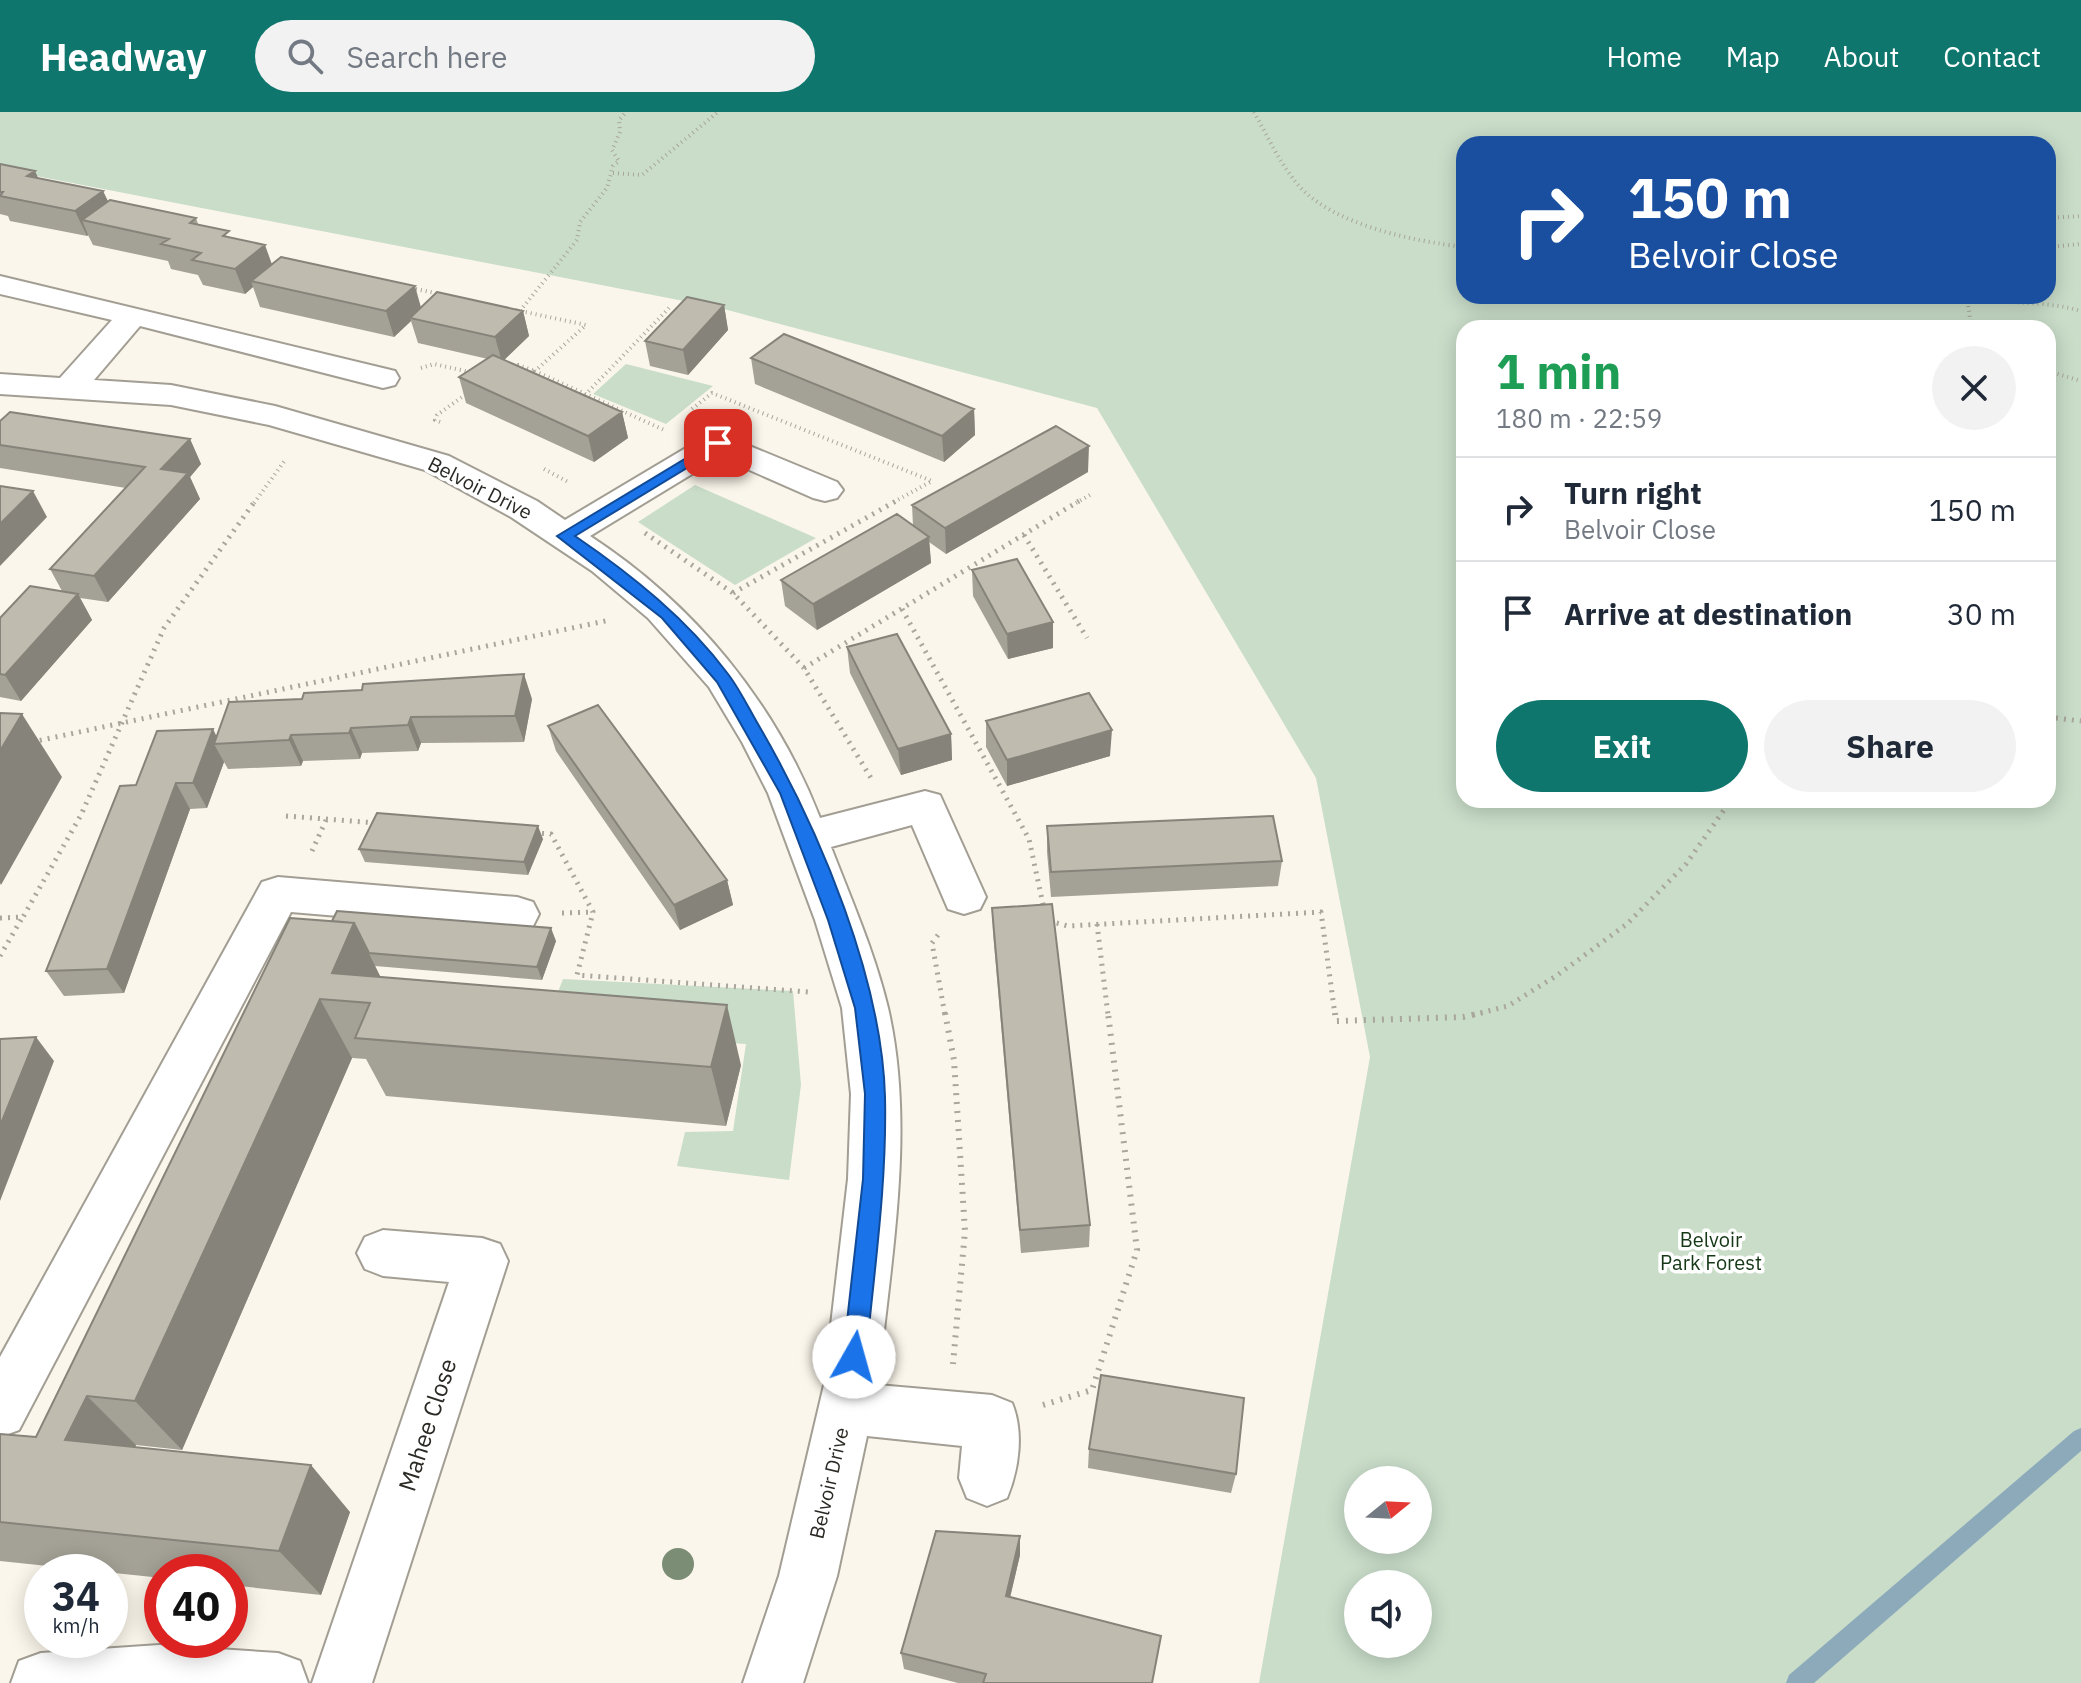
<!DOCTYPE html>
<html lang="en">
<head>
<meta charset="utf-8">
<style>
  :root { --surface:#fff; --page:#f2f2f3; --text:#1f2937; --muted:#747a83; --line:#e0e1e3; --accent:#0f766e }
  body { margin:0; font-family:"IBM Plex Sans",sans-serif; background:var(--page); color:var(--text); height:100vh; display:flex; flex-direction:column; font-size:30px; white-space:nowrap }
  * { box-sizing:border-box; margin:0 }
  p { font-size:26px; color:var(--muted) }
  .icon { flex:none; width:44px; height:44px; fill:none; stroke:currentColor; stroke-width:2; stroke-linecap:round; stroke-linejoin:round }
  .map { position:relative; flex:1; overflow:hidden }
  .side { position:absolute; left:1456px; top:208px; width:600px; height:488px; display:flex; flex-direction:column; background:var(--surface); border-radius:24px; box-shadow:0 4px 20px #0003 }
  .side>* { flex:none }
  .hud { position:absolute; left:1456px; top:24px; width:600px; height:168px; border-radius:24px; box-shadow:0 4px 20px #0003; background:#1a4fa0; color:#fff; overflow:hidden }
  .needle { width:52px; rotate:72deg }
  .fabs { position:absolute; left:1344px; top:1354px; display:grid; gap:16px }
  .fabs a { display:grid; place-items:center; width:88px; height:88px; border-radius:50%; background:var(--surface); box-shadow:0 4px 20px #0003; font-size:40px }
  .speed { position:absolute; left:24px; top:1442px; display:flex; gap:16px; font-size:40px; font-weight:700; text-align:center }
  .speed>* { display:grid; place-content:center; width:104px; height:104px; border-radius:50%; background:var(--surface); box-shadow:0 4px 20px #0003; line-height:1 }
  .speed small { font-size:20px; font-weight:400 }
  .speed .limit { border:12px solid #d22; background:#fff; color:#111 }
  .pin { position:absolute; display:grid; place-items:center; width:68px; height:68px; color:#fff; margin:-34px; border-radius:16px; box-shadow:0 4px 12px #0006 }
  .me { position:absolute; width:88px; margin:-44px; rotate:7deg; stroke-linejoin:round; filter:drop-shadow(0 0 6px #0008) }
  .turn { display:flex; align-items:center; gap:28px; height:168px; padding:0 40px; font-size:36px }
  .turn .icon { width:104px; height:104px; stroke-width:2.5 }
  .turn b { display:block; font-size:56px; line-height:68px }
  .round { display:grid; place-items:center; flex:none; width:84px; height:84px; border-radius:42px; background:var(--page) }
  .summary { display:flex; align-items:center; justify-content:space-between; height:136px; padding:0 40px }
  h1 { font-size:48px; font-weight:700; line-height:60px; color:#1e9e55 }
  .primary-button { display:flex; gap:16px; margin-top:auto; padding:16px 40px }
  .primary-button a { flex:1; height:92px; border-radius:48px; background:var(--accent); color:#fff; font-size:32px; font-weight:700; line-height:92px; text-align:center }
  .primary-button a+a { background:var(--page); color:var(--text) }
  ul { padding:0; list-style:none }
  li { display:flex; align-items:center; gap:24px; height:104px; padding:0 40px; border-top:2px solid var(--line) }
  li div { flex:1 }
  li b { display:block; font-size:30px }
  li em { font-style:normal }
  header { display:flex; align-items:center; gap:48px; box-sizing:border-box; height:112px; padding:0 40px; background:var(--accent); color:#fff }
  header strong { font-size:38px }
  nav { display:flex; gap:44px; margin-inline-start:auto; font-size:28px }
  .search { width:560px; height:72px; background:var(--page); display:flex; align-items:center; gap:20px; box-sizing:border-box; padding:0 28px; border-radius:44px; color:var(--muted); font-size:30px }
  .map>svg:first-child { display:block }
  .green { fill:#c9ddc9; fill-rule:evenodd }
  .lines { fill:none; stroke-linecap:round; stroke-linejoin:round }
  .stream { fill:#8daabb; fill-rule:evenodd }
  .minor-casing { stroke:#a29e93; stroke-width:4 }
  .path-far2 { stroke:#a9a69d; stroke-width:4; stroke-dasharray:1 4; stroke-linecap:butt }
  .path-far1 { stroke:#a9a69d; stroke-width:5; stroke-dasharray:2 6; stroke-linecap:butt }
  .path { stroke:#a9a69d; stroke-width:6; stroke-dasharray:2 7; stroke-linecap:butt }
  .minor { fill:#fff; fill-rule:evenodd }
  .tree { fill:#7c8d75 }
  .wall { fill:#a4a196 }
  .shaded-wall { fill:#86837a }
  .building { fill:#bfbbaf; stroke:#86837a; stroke-width:2 }
  .route { fill:#1a73e8; stroke:#114b97; stroke-width:2 }
  .labels { text-anchor:middle; stroke-width:7; stroke-linejoin:round; paint-order:stroke }
  .street-label { font-size:20px; fill:#2a2924; stroke:#fff }
  .park-label { font-size:20px; fill:#143715; stroke:#fff }
  .near-street-label { font-size:24px; fill:#2a2924; stroke:#fff }
</style>
</head>
<body>
<header>
<strong>Headway</strong>
<div class="search"><svg class="icon" aria-label="search" viewBox="0 0 24 24"><circle cx="10" cy="10" r="6"/><path d="M15 15l6 6"/></svg>Search here</div>
<nav><a>Home</a><a>Map</a><a>About</a><a>Contact</a></nav>
</header>
<div class="map">
<svg width="2081" height="1571" viewBox="0 0 2081 1571">
  <rect width="100%" height="100%" fill="#fbf6eb"/>
  <!-- green -->
  <path class="green" d="M0 0H2081V1571H1259L1370 945 1316 666 1097 296 720 196 0 57ZM1464 32H2048V184H1464ZM1464 216H2048V688H1464ZM1358 1368H1418V1428H1358ZM1358 1472H1418V1532H1358Z
    M626 252 713 274 666 312 593 282Z
    M695 373 816 426 735 473 638 410Z
    M563 867 793 879 801 973 789 1068 677 1054 685 1020 733 1019 746 932 543 919Z"/>
  <g class="lines">
    <!-- stream -->
    <path class="stream" d="M2081 1316V1339L1814 1571H1786L1789 1563 2074 1319Z"/>
    <defs>
      <path id="minor" d="M0 164 395 259 399 266 395 273 383 276 140 214 94 268 171 273 275 294 449 344 537 389 565 408 706 324 718 321 837 370 843 378 837 386 825 389 813 386 720 345 590 424C694 492 775 590 820 706L925 679 940 683 986 785 980 797 964 802 948 797 912 713 831 735C851 787 875 841 888 896 916 1017 890 1150 878 1273L992 1283 1012 1291C1024 1320 1019 1357 1007 1386L987 1394 967 1386 959 1366 962 1334 867 1324 837 1464 803 1571H743L779 1464 824 1273 848 1067 851 982 842 896 815 808 768 681 742 630 709 575 648 506 592 459 511 405 425 358 269 313 171 293 0 282V262L60 266 112 208 0 182Z
        M278 765 517 785 533 790 539 802 533 814 517 819 291 800 19 1318 0 1325V1245L262 770Z
        M383 1118 482 1126 500 1132 508 1149 372 1571H312L449 1170 383 1164 365 1157 357 1141 365 1125Z
        M159 1533 278 1541 300 1549 308 1571H11L19 1549 41 1541Z"/>
    </defs>
    <!-- minor casing -->
    <use href="#minor" class="minor-casing"/>
    <!-- path-far2 -->
    <path class="path-far2" d="M1254 0C1268 25 1280 52 1299 74 1334 113 1413 129 1464 135
      M613 61 642 63 718 0
      M2048 106 2081 104
      M2048 135 2081 132
      M411 176 440 182
      M1948 184C1992 194 2037 186 2081 199
      M1967 184 1970 207 1976 216
      M516 198 586 213 535 259 664 318
      M520 199 577 128 580 110 607 76 613 54 619 49 612 38 620 20 619 8 626 0
      M513 255 518 253 535 259
      M421 256 434 252 474 261
      M2048 259 2081 269
      M585 283 671 194
      M692 297 712 281 932 369 892 391
      M440 310 435 308 437 303 469 280
      M544 357 570 371
      M254 391 286 347
      M1076 391 1090 383"/>
    <!-- path-far1 -->
    <path class="path-far1" d="M645 421 733 481 804 556 871 666
      M1024 423 1087 526
      M733 481 896 389
      M902 497 1029 727 1044 797
      M804 556 1079 389
      M2048 605 2081 609
      M32 630 610 508
      M286 704 377 711
      M534 721 551 722 593 800 577 863 809 880
      M312 739 326 708
      M562 801 593 800
      M0 806 23 805 81 703 164 516 255 389
      M1049 809 1068 814 1321 800 1335 903
      M1097 812 1108 903
      M938 823 932 831 945 903
      M0 844 22 806
      M1473 903 1508 894 1556 864 1627 812 1686 752 1731 688"/>
    <!-- path -->
    <path class="path" d="M945 901 954 948 965 1119 953 1252
      M1335 901 1336 909 1463 905 1481 901
      M1043 1293 1092 1278 1137 1138 1108 901"/>
    <!-- minor -->
    <use href="#minor" class="minor"/>
  </g>
  <!-- trees -->
  <circle class="tree" cx="678" cy="1452" r="16"/>
  <!-- wall -->
  <path class="wall" d="M0 52 39 66 103 79 108 89 196 106 198 112 232 126 272 152 421 195 523 199 529 224 504 248 622 300 628 326 594 350 466 291 459 265 488 247 418 231 411 209 394 225 260 195 253 175 245 182 203 173 198 163 171 157 168 149 93 133 88 123 87 124 10 109 8 104 0 102Z
    M724 193 728 218 688 263 650 254 645 229Z
    M751 246 974 297 975 323 944 350 755 272Z
    M0 309 190 327 201 352 190 365 200 387 108 490 80 486 92 508 21 589 0 585V506L62 479 50 457 126 376 0 356Z
    M1088 360 946 442 929 430 931 451 817 518 785 494 781 468 913 414 912 393Z
    M972 458 1053 510V536L1008 547 973 484Z
    M847 535 951 622 952 648 901 663 850 561Z
    M532 587 524 630 421 631 418 639 362 641 360 647 303 649 301 654 228 657 224 650 207 696 190 697 124 881 64 884 46 859 136 673 217 625Z
    M986 609 1110 644 1007 674 986 635Z
    M548 614 727 768 733 793 680 818 556 639Z
    M1047 714 1282 749 1278 774 1051 785 1047 740Z
    M543 727 528 763 365 750 359 737Z
    M992 796 1090 1113 1089 1135 1021 1141 993 821Z
    M290 806 556 829 542 868 375 854 380 865 741 953 726 1014 386 984 366 947 352 946 182 1338 136 1333 135 1335 350 1400 321 1483 230 1473V1460H162V1466L0 1449V1322L36 1325Z
    M1089 1337 1236 1362 1231 1381 1088 1356Z
    M1020 1424V1443L1010 1486 1152 1571H958L904 1557 901 1541Z"/>
  <!-- shaded-wall -->
  <path class="shaded-wall" d="M35 59 46 83 27 64Z
    M103 79 114 103 82 108 88 123 87 124 75 99Z
    M265 133 274 158 251 169 253 175 245 182 235 157Z
    M415 174 422 199 410 206 411 209 394 225 386 199Z
    M724 193 728 218 688 263 683 238Z
    M523 199 529 224 502 250 495 225Z
    M974 297 975 323 944 350 942 324Z
    M622 300 628 326 594 350 588 324Z
    M190 327 201 352 190 365 200 387 108 490 94 464 161 357Z
    M1089 334 1088 360 946 442 945 416Z
    M33 379 47 405 0 454V412Z
    M929 425 931 451 817 518 813 492Z
    M78 482 92 508 21 589 5 563Z
    M1053 510V536L1008 547 1007 522Z
    M524 562 532 587 524 630 515 604Z
    M22 602 62 665 1 773 0 771V639Z
    M411 605 421 631 418 639 408 613Z
    M351 616 362 641 360 647 349 621Z
    M213 617 220 631 214 632 224 650 207 696 193 671Z
    M1112 618 1110 644 1007 674V648Z
    M951 622 952 648 901 663 898 637Z
    M291 623 303 649 301 654 289 628Z
    M176 671 190 697 124 881 107 857Z
    M538 714 543 727 528 763 524 750Z
    M727 768 733 793 680 818 674 793Z
    M354 811 384 872 370 891 332 861Z
    M551 816 556 829 542 868 537 855Z
    M320 887 352 946 182 1338 135 1289Z
    M727 893 741 953 726 1014 711 955Z
    M36 925 54 949 0 1089V1014Z
    M87 1284 136 1333 117 1376 65 1328Z
    M311 1353 350 1400 321 1483 279 1439Z
    M1020 1424V1443L1006 1502V1484Z"/>
  <!-- building -->
  <path class="building" d="M0 52 35 59 27 64 103 79 75 99 0 84 3 80H0Z
    M110 88 196 106 190 111 229 119 223 124 265 133 235 157 192 148 201 141 161 132 169 127 82 108Z
    M281 145 415 174 386 199 251 169Z
    M437 180 523 199 495 225 410 206Z
    M687 185 724 193 683 238 645 229Z
    M784 222 974 297 942 324 751 246Z
    M493 243 622 300 588 324 459 265Z
    M10 300 190 327 161 357 188 361 94 464 50 457 145 355 0 333V309Z
    M1056 314 1089 334 945 416 912 393Z
    M0 374 33 379 0 412Z
    M897 402 929 425 813 492 781 468Z
    M1017 447 1053 510 1007 522 972 458Z
    M30 474 78 482 5 563 0 562V506Z
    M897 522 951 622 898 637 847 535Z
    M524 562 515 604 411 605 408 613 351 616 349 621 291 623 289 628 214 632 229 590 302 587 304 581 362 578 363 572Z
    M1089 581 1112 618 1007 648 986 609Z
    M598 593 727 768 674 793 548 614Z
    M0 601 22 602 0 639Z
    M213 617 193 671H176L107 857 46 859 120 674 136 673 157 619Z
    M377 701 538 714 524 750 359 737Z
    M1273 704 1282 749 1051 760 1047 714Z
    M1052 792 1090 1113 1020 1118 992 796Z
    M337 799 551 816 537 855 369 841 354 811 332 809Z
    M290 806 354 811 332 861 727 893 711 955 355 926 370 891 320 887 135 1289 87 1284 65 1328 311 1353 279 1439 0 1410V1322L36 1325Z
    M36 925 0 1014V927Z
    M1101 1263 1244 1286 1236 1362 1089 1337Z
    M936 1419 1020 1424 1006 1484 1161 1524 1152 1571H983L986 1562 901 1541Z"/>
  <!-- route -->
  <path class="route" d="M718 327 725 331 723 334 575 424C632 463 687 507 728 562 741 579 751 601 762 619 820 720 882 867 885 985 887 1072 874 1159 866 1245L862 1252 854 1255 847 1252 843 1245 863 1067 865 982 855 896 828 808 780 681 717 570 662 506 557 424Z"/>
  <g class="labels">
    <!-- street labels -->
    <g class="street-label">
      <text transform="translate(480 376) rotate(27)" y="7">Belvoir Drive</text>
      <text transform="translate(829 1371) rotate(-77)" y="7">Belvoir Drive</text>
    </g>
    <!-- park labels -->
    <g class="park-label">
      <text x="1711" y="1135">Belvoir<tspan x="1711" dy="23">Park Forest</tspan></text>
    </g>
    <!-- near-street labels -->
    <g class="near-street-label">
      <text transform="translate(428 1313) rotate(-72)" y="8">Mahee Close</text>
    </g>
  </g>
</svg>
<div class="fabs">
<a><svg class="needle" viewBox="-14 -14 28 28"><path d="M0-13l5 13h-10z" fill="#e53935"/><path d="M0 13l5-13h-10z" fill="#747a83"/></svg></a>
<a><svg class="icon" aria-label="sound" viewBox="0 0 24 24"><path d="M4 9h4l5-4v14l-5-4H4zM17 9q2 3 0 6"/></svg></a>
</div>
<div class="speed"><div>34<small>km/h</small></div><div class="limit">40</div></div>
<div class="pin" style="left:718px;top:331px;background:#d93025"><svg class="icon" aria-label="arrive" viewBox="0 0 24 24"><path d="M6 21V4h12l-3 4 3 4H6"/></svg></div>
<svg class="me" style="left:854px;top:1245px" viewBox="-20 -20 40 40"><circle r="19" fill="#fff"/><path d="M0-13L10 11 0 6-10 11z" fill="#1a73e8"/></svg>
<div class="hud">
<div class="turn"><svg class="icon" aria-label="right" viewBox="0 0 24 24"><path d="M7 20v-9h11M14 6l5 5-5 5"/></svg><div><b>150 m</b>Belvoir Close</div></div>
</div>
<section class="side">
<div class="summary"><div><h1>1 min</h1><p>180 m · 22:59</p></div><a class="round"><svg class="icon" aria-label="close" viewBox="0 0 24 24"><path d="M6 6l12 12M18 6L6 18"/></svg></a></div>
<ul>
<li><svg class="icon" aria-label="right" viewBox="0 0 24 24"><path d="M7 20v-9h11M14 6l5 5-5 5"/></svg><div><b>Turn right</b><p>Belvoir Close</p></div><em>150 m</em></li>
<li><svg class="icon" aria-label="arrive" viewBox="0 0 24 24"><path d="M6 21V4h12l-3 4 3 4H6"/></svg><div><b>Arrive at destination</b></div><em>30 m</em></li>
</ul>
<div class="primary-button"><a>Exit</a><a>Share</a></div>
</section>
</div>
</body>
</html>
